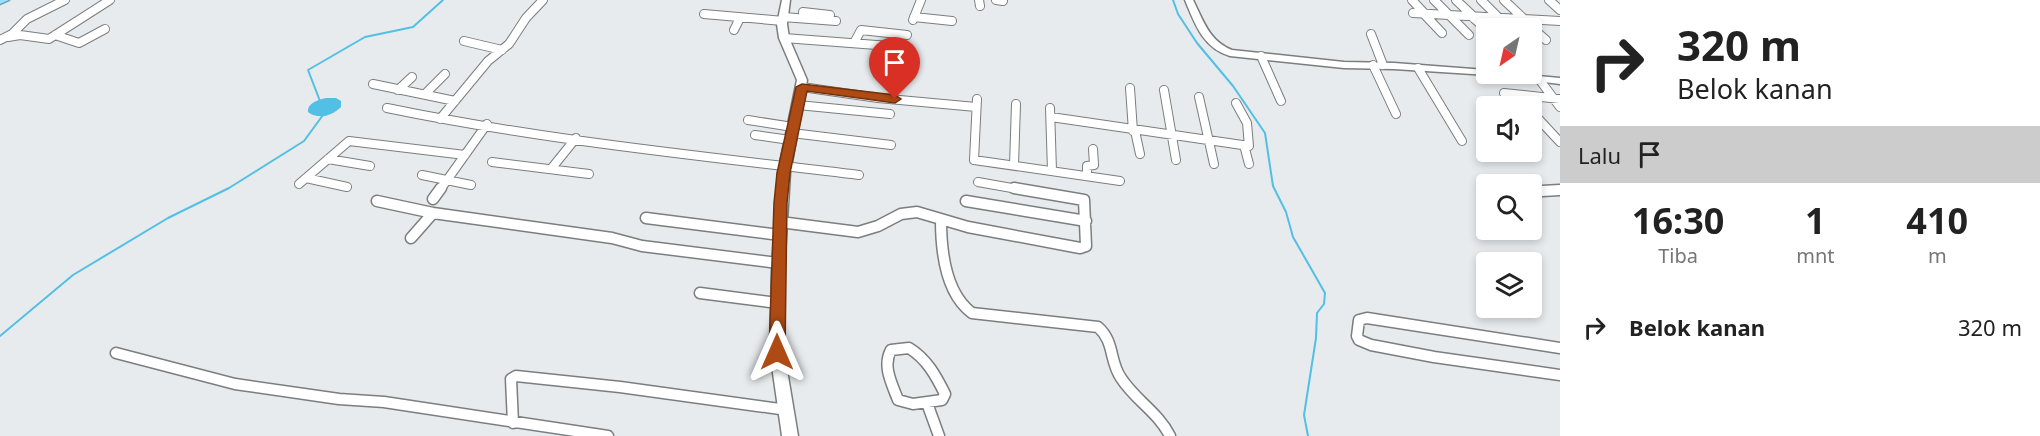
<!DOCTYPE html>
<html lang="id">
<head>
<meta charset="utf-8">
<style>
  :root { --surface:#fff; --page:#f6f6f6; --text:#222; --muted:#767676 }
  body { margin:0; font-family:"Noto Sans",sans-serif; background:var(--page); color:var(--text); height:100vh; display:flex; flex-direction:column; font-size:22px; white-space:nowrap }
  * { box-sizing:border-box; margin:0 }
  p { font-size:20px; color:var(--muted) }
  .icon { flex:none; width:33px; height:33px; fill:none; stroke:currentColor; stroke-width:2; stroke-linecap:round; stroke-linejoin:round }
  .map { position:relative; flex:1; overflow:hidden }
  .details { display:flex; flex-direction:column; background:var(--surface); width:480px }
  .details>* { flex:none }
  .hud { background:#fff; color:var(--text); overflow:hidden }
  .needle { width:39px; rotate:214deg }
  .buttons { position:absolute; left:1476px; top:18px; display:grid; gap:12px }
  .buttons a { display:grid; place-items:center; width:66px; height:66px; border-radius:6px; background:var(--surface); box-shadow:0 3px 9px #0003; font-size:30px }
  .pin { position:absolute; display:grid; place-items:center; width:51px; height:51px; color:#fff; margin:-62px -26px; border-radius:50% 50% 50% 0; rotate:-45deg; box-shadow:0 0 6px #0007 }
  .pin .icon { rotate:45deg }
  .me { position:absolute; width:66px; margin:-33px; rotate:0deg; stroke-linejoin:round; filter:drop-shadow(0 0 4px #0008) }
  .turn { display:flex; align-items:center; gap:21px; height:126px; padding:0 18px; font-size:27px }
  .turn .icon { width:78px; height:78px; stroke-width:2.5 }
  .turn b { display:block; font-size:42px; line-height:51px }
  .then { display:flex; align-items:center; height:57px; padding:0 18px; background:#0003; gap:12px; font-size:22px }
  .eta { display:flex; justify-content:space-evenly; align-items:center; height:102px; text-align:center }
  .eta b { font-size:36px; font-weight:700; line-height:42px }
  ul { padding:0; list-style:none }
  li { display:flex; align-items:center; gap:18px; height:84px; padding:0 18px }
  li div { flex:1 }
  li b { display:block; font-size:22px }
  li em { font-style:normal }
  main { display:flex; flex:1; min-height:0 }
  .map>svg:first-child { display:block }
  .water { fill:#52bfe5 }
  .lines { fill:none; stroke-linecap:round; stroke-linejoin:round }
  .stream { stroke:#52bfe5; stroke-width:2 }
  .minor-far1-casing { stroke:#7a7e7f; stroke-width:10 }
  .minor-casing { stroke:#7a7e7f; stroke-width:13 }
  .tertiary-casing { stroke:#7a7e7f; stroke-width:3 }
  .trunk-casing { stroke:#67a0b6; stroke-width:3 }
  .minor-far1 { stroke:#fff; stroke-width:8 }
  .minor { stroke:#fff; stroke-width:10 }
  .tertiary { fill:#fff; fill-rule:evenodd }
  .trunk { fill:#9ae0fa; fill-rule:evenodd }
  .route { fill:#ae4b14; stroke:#71310d; stroke-width:1.5 }
</style>
</head>
<body>
<main>
<div class="map">
<svg width="1560" height="436" viewBox="0 0 1560 436">
  <rect width="100%" height="100%" fill="#e7ebed"/>
  <!-- water -->
  <path class="water" d="M326 98H336L341 101V107C332 116 318 120 308 112 307 103 318 100 326 98Z"/>
  <g class="lines">
    <!-- stream -->
    <path class="stream" d="M1173 0 1178 14 1197 43 1233 86 1265 133 1273 186 1286 212 1293 237 1325 293 1324 304 1317 313 1316 338 1304 415 1308 436
      M320 101 308 70 365 37 413 27 443 0
      M0 336 73 275 168 218 229 188 304 141 323 115"/>
    <defs>
      <path id="minor-far1" d="M979 0 980 6
        M996 0 1003 1
        M1412 0 1425 14
        M1434 0 1469 35
        M1456 0 1473 16
        M1481 0 1498 17
        M1504 0 1523 18
        M1549 0 1560 10
        M803 12 830 15
        M1413 13 1560 21
        M704 14 783 21
        M1424 14 1442 33
        M1471 16 1486 29
        M1496 16 1509 28
        M783 17 836 21
        M914 17 952 21
        M1521 18 1546 40
        M913 20 921 0
        M734 30 740 18
        M1371 34 1383 65
        M55 35 79 43 105 29
        M8 37 20 35 49 39 110 0
        M784 38 903 47
        M0 40 12 34 27 19 65 0
        M464 41 502 50
        M854 43 861 30 907 35
        M1261 56 1281 101
        M1373 65 1396 114
        M1418 68 1462 141
        M1539 79 1560 107
        M373 84 455 101
        M802 87 878 98 976 107
        M1130 88 1133 131
        M398 90 412 77
        M1164 90 1176 160
        M1504 93 1560 99
        M425 94 445 74
        M1516 95 1527 106
        M1199 97 1214 164
        M977 99 974 160 1120 181
        M798 105 890 114
        M387 108C542 140 702 156 859 175
        M1050 108 1052 171
        M1532 112 1560 142
        M1051 117 1249 146 1247 123 1236 103
        M440 119 488 61 509 44 526 18 543 0
        M748 120 793 127
        M1135 131 1140 154
        M792 133 891 145
        M755 135 790 140
        M1244 145 1249 164
        M328 159 370 166
        M492 162 589 174
        M1014 165 1016 104
        M551 169 576 138
        M422 175 471 185
        M1087 176V166L1094 165 1093 149
        M306 178 347 187
        M978 182 1023 190
        M299 184 349 141 465 155
        M440 190 487 124"/>
      <path id="minor" d="M1542 191 1560 190
        M433 199 441 188
        M377 201 433 213 612 238 642 246 778 263
        M966 201 1086 221
        M646 218 780 235
        M941 220C941 251 945 293 972 313L1098 327C1115 342 1109 361 1121 378 1135 400 1158 412 1170 436
        M780 222 858 232 878 226 901 214 917 212 968 227 1080 248 1086 246 1084 200 1014 188
        M411 238 433 213
        M700 293 777 303
        M909 348C927 359 936 376 945 394L942 400 913 404 898 400C892 384 882 366 891 350Z
        M1560 348 1367 318 1359 320 1357 336 1359 340 1371 345 1434 357 1560 375
        M116 353 235 384 339 399 384 402 608 436
        M927 403 939 436
        M513 423 511 379 516 376 620 387 787 410"/>
      <path id="tertiary" d="M782 0H790L787 24 789 38 807 80 790 173 784 270V352L798 436H782L770 352 772 270 778 173 797 80 779 38 777 24Z
        M1185 0H1193C1203 20 1209 41 1232 50L1344 62 1394 63 1486 70V74H1516L1560 78V84L1488 75 1394 69 1344 68 1230 56C1203 48 1195 24 1185 0Z"/>
      <path id="trunk" d="M0 0H9L0 4Z"/>
    </defs>
    <!-- minor-far1 casing -->
    <use href="#minor-far1" class="minor-far1-casing"/>
    <!-- minor casing -->
    <use href="#minor" class="minor-casing"/>
    <!-- tertiary casing -->
    <use href="#tertiary" class="tertiary-casing"/>
    <!-- trunk casing -->
    <use href="#trunk" class="trunk-casing"/>
    <!-- minor-far1 -->
    <use href="#minor-far1" class="minor-far1"/>
    <!-- minor -->
    <use href="#minor" class="minor"/>
    <!-- tertiary -->
    <use href="#tertiary" class="tertiary"/>
    <!-- trunk -->
    <use href="#trunk" class="trunk"/>
  </g>
  <!-- route -->
  <path class="route" d="M802 84 895 95 901 99 895 103 807 91 790 173 787 203 785 352 782 357 777 358 771 357 769 352 774 203 777 173 796 87Z"/>
</svg>
<div class="buttons">
<a><svg class="needle" viewBox="-14 -14 28 28"><path d="M0-13l5 13h-10z" fill="#e53935"/><path d="M0 13l5-13h-10z" fill="#767676"/></svg></a>
<a><svg class="icon" aria-label="sound" viewBox="0 0 24 24"><path d="M4 9h4l5-4v14l-5-4H4zM17 9q2 3 0 6"/></svg></a>
<a><svg class="icon" aria-label="search" viewBox="0 0 24 24"><circle cx="10" cy="10" r="6"/><path d="M15 15l6 6"/></svg></a>
<a><svg class="icon" aria-label="layers" viewBox="0 0 24 24"><path d="M12 4l9 5-9 5-9-5zM3 14l9 5 9-5"/></svg></a>
</div>
<div class="pin" style="left:895px;top:99px;background:#d93025"><svg class="icon" aria-label="arrive" viewBox="0 0 24 24"><path d="M6 21V4h12l-3 4 3 4H6"/></svg></div>
<svg class="me" style="left:777px;top:352px" viewBox="-20 -20 40 40"><path d="M0-17L14 15 0 8-14 15z" fill="#ae4b14" stroke="#fff" stroke-width="4"/></svg>
</div>
<section class="details">
<div class="hud">
<div class="turn"><svg class="icon" aria-label="right" viewBox="0 0 24 24"><path d="M7 20v-9h11M14 6l5 5-5 5"/></svg><div><b>320 m</b>Belok kanan</div></div>
<div class="then">Lalu<svg class="icon" aria-label="arrive" viewBox="0 0 24 24"><path d="M6 21V4h12l-3 4 3 4H6"/></svg></div>
</div>
<div class="eta">
<div><b>16:30</b><p>Tiba</p></div>
<div><b>1</b><p>mnt</p></div>
<div><b>410</b><p>m</p></div>
</div>
<ul>
<li><svg class="icon" aria-label="right" viewBox="0 0 24 24"><path d="M7 20v-9h11M14 6l5 5-5 5"/></svg><div><b>Belok kanan</b></div><em>320 m</em></li>
</ul>
</section>
</main>
</body>
</html>
